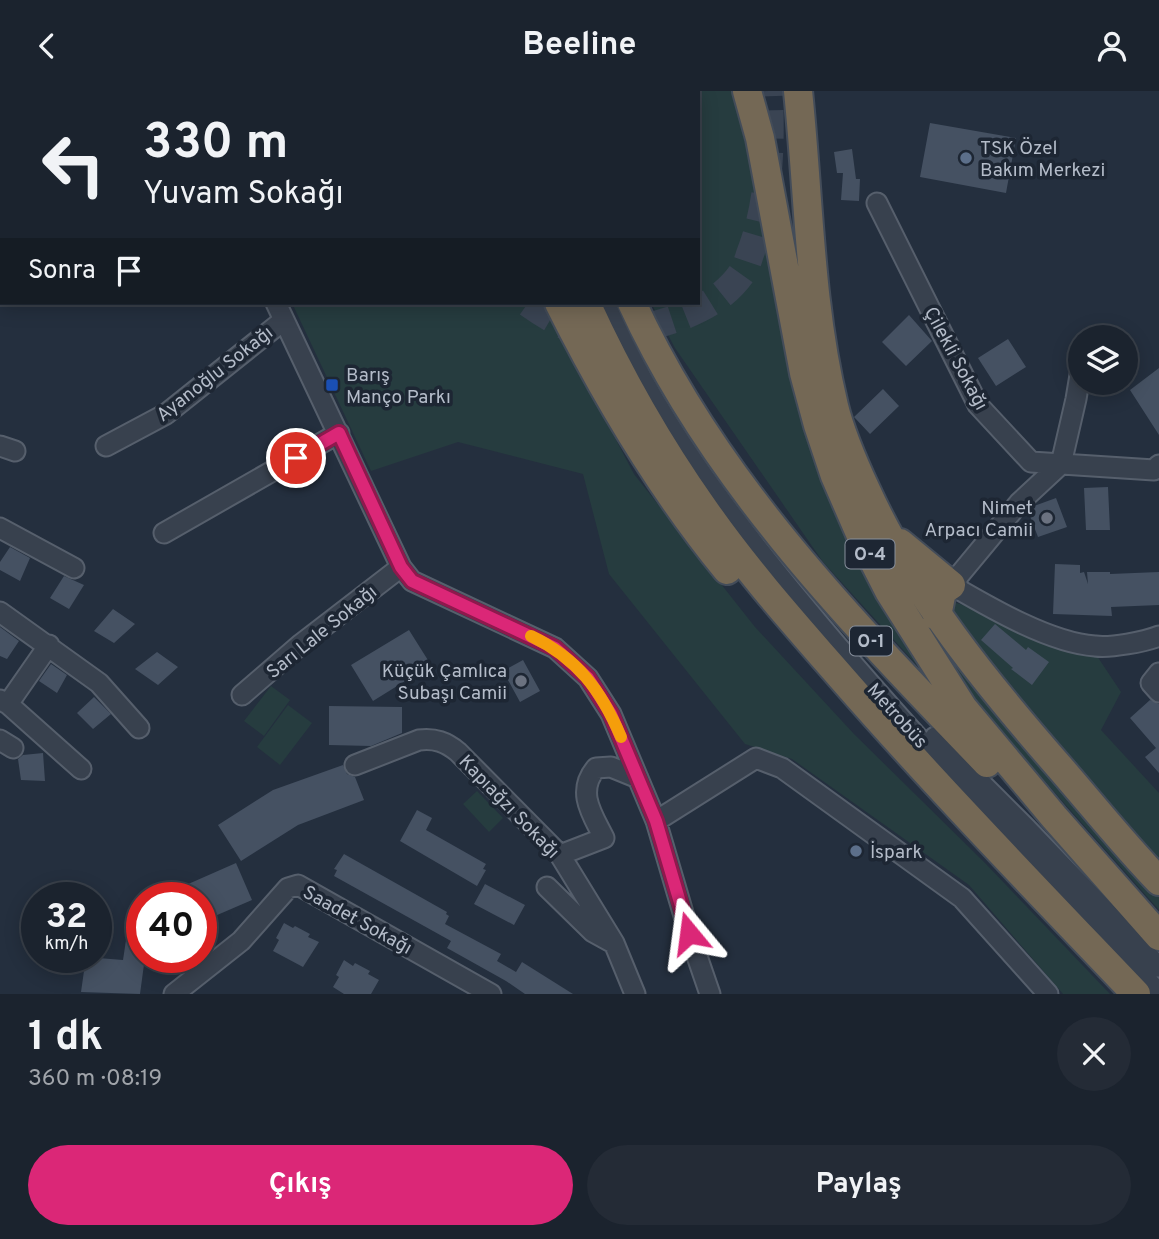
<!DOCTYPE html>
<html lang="tr">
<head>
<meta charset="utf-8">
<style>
  :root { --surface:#1b232e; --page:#242b36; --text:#f1f3f6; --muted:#a0a4aa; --line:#39404a; --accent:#db2777 }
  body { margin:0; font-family:Overpass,sans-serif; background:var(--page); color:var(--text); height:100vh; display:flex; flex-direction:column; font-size:26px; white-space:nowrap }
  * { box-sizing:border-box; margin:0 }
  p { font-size:23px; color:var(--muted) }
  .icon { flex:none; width:38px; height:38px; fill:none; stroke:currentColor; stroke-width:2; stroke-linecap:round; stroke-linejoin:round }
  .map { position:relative; height:903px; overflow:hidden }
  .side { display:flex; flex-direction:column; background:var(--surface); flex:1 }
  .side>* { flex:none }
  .guide { position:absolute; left:0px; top:0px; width:700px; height:214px; box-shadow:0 4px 18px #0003,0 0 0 2px var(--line); background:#1b232e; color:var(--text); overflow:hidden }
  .controls { position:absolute; left:1068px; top:234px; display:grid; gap:14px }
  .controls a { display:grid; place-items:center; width:70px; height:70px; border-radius:50%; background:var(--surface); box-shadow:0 4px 18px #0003,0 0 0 2px var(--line); font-size:35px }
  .speed { position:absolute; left:21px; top:791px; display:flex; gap:14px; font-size:35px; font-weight:700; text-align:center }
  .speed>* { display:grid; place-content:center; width:91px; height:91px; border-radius:50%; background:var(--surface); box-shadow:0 4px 18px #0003,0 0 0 2px var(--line); line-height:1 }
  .speed small { font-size:18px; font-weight:400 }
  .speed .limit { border:10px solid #d22; background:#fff; color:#111 }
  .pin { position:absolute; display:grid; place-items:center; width:60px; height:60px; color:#fff; margin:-30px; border:4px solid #fff; border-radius:50%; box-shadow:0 2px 7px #0007 }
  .me { position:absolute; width:77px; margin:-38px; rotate:344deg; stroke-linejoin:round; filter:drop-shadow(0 0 5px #0008) }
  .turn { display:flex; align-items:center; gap:24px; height:147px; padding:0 28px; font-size:32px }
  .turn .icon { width:91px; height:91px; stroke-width:2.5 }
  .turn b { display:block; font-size:49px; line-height:60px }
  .then { display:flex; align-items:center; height:66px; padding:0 28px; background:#0003; gap:14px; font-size:26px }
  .round { display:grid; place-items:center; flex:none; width:74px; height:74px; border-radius:37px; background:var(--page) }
  .head { display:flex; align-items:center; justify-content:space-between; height:119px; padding:0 28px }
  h1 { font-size:42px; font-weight:700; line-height:52px }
  .action { display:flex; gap:14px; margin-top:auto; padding:14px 28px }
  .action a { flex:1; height:80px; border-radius:42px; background:var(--accent); color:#fff; font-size:28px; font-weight:700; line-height:80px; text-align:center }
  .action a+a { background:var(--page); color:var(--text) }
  header { display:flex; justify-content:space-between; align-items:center; height:91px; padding:0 28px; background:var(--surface); font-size:32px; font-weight:700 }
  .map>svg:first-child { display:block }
  .green { fill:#263c3f }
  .building { fill:#455162 }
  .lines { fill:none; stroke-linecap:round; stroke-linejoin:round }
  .highway-tunnel { stroke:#3a4453; stroke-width:28; stroke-dasharray:28 14; stroke-linecap:butt }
  .minor-casing { stroke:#565f6c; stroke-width:23 }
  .highway-casing { stroke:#434c59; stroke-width:32 }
  .minor { stroke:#38414e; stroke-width:19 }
  .highway { stroke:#746855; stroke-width:28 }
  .route-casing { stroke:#8e194d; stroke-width:18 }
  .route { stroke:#db2777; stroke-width:12 }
  .slow { stroke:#f59e0b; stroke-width:12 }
  .service-dot { fill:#5c6f8a; stroke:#1d2633; stroke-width:2.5 }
  .transit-dot { fill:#1a4fb4; stroke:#1d2633; stroke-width:2.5 }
  .worship-dot { fill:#6b7280; stroke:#1d2633; stroke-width:2.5 }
  .labels { text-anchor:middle; stroke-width:7; stroke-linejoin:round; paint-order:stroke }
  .shield { fill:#1d2633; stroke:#878f9c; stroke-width:2 }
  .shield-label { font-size:18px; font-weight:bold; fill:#b4bcc9 }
  .poi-label { font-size:19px; fill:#b4bcc9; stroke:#1d2633; text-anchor:start }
  .street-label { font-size:19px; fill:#b4bcc9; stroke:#1d2633 }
</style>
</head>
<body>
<header><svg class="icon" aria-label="back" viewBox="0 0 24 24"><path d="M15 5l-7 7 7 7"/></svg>Beeline<svg class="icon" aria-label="person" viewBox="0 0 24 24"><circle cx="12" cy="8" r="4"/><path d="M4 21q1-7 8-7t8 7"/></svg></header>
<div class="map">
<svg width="1159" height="903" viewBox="0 0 1159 903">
  <rect width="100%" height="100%" fill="#242f3e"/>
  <!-- green -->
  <path class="green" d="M587 0H737L774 190 785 258 801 324 935 594 823 471 675 257 651 212H698V2Z
    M292 212H544L634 383 755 536 854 643 985 772 1110 903H1063L969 794 792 668 745 653 609 483 583 383 458 351 371 380Z
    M904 495 1159 800V819L985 623Z
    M953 511 1087 550 1121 601 1101 639 1159 702V778L949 525Z
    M271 595 290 609 264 645 244 630Z
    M288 614 312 632 280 674 257 656Z
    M477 700 503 727 489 741 463 713Z"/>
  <!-- building -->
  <path class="building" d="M930 32 1016 47 1006 102 920 86Z
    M852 58 856 88H860L859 110 841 109 843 82H837L834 61Z
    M909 224 932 250 906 275 882 251Z
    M1008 248 1026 276 996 295 978 267Z
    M1159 277V344L1130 299Z
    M883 298 899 315 870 343 854 326Z
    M1108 396 1110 439H1086L1084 397Z
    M1056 407 1067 436 1038 446 1028 420 1034 415Z
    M10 456 30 467 20 490 0 479V471Z
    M1055 473 1080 474V482L1084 481 1088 493 1087 481H1110V483L1159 481V514L1111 516 1112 525 1053 523Z
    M64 485 84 494 69 518 50 507Z
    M113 518 135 533 114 552 94 540Z
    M995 533 1026 559 1028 556 1049 571 1032 594 1011 578 1013 577 981 549Z
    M0 536 19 550 7 568 0 565Z
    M409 539 431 574 373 610 351 574Z
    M157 561 178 576 158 594 135 578Z
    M523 569 540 600 520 611 503 580Z
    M51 573 67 584 57 602 39 590Z
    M94 606 111 623 93 638 77 622Z
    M1150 609 1159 613V682L1145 666 1156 657 1130 627Z
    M329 615 402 616V642L371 655 329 654Z
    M43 662 45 690 21 689 18 668 23 664Z
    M343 674 347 683 355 686 364 709 298 734 241 770 218 734 273 699Z
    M417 719 432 727 426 739 486 773 483 778 486 779 477 795 400 750Z
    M344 763 447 821 446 823 449 825 445 833 501 863 497 870 516 881 522 871 573 903H525L506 890 447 857 451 850 334 785 337 779 334 778Z
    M236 772 252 809 201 831V807H192L186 794Z
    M485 793 525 814 514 834 474 813Z
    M130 822 142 823V866H145L140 903 81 901 86 866 123 869Z
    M284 832 293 837 295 835 310 843 308 846 319 851 303 876 273 860 279 849 276 847Z
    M344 869 353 875 355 872 370 880 368 883 379 889 371 903H344L333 896 339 886 336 884Z"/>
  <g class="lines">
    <!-- highway-tunnel -->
    <path class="highway-tunnel" d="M528 212C542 222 576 244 594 244 611 243 630 240 647 236 682 227 720 214 742 182 746 177 748 169 750 163 770 112 771 54 769 0"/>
    <defs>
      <path id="minor" d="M223 0V2
        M535 0V2
        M877 112 978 314 1031 371 1154 379 1159 374
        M276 212 401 476 412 490 555 557 588 587 611 623 656 730 689 842 710 903
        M605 212C653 325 727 422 805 516 916 651 1038 775 1159 902
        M0 355 15 360
        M106 355 166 323 284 229
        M1061 373 1019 412 951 494C989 516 1050 552 1095 555 1111 557 1144 551 1159 545
        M1061 373 1076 308 1080 284
        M0 437 74 477
        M164 442 339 342
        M0 521 99 592 139 637
        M1159 582 1151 592 1159 601
        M242 604 301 553 401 476
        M0 609 8 613 81 678
        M8 613 49 554
        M935 646 1027 738 1159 876
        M0 649 13 657
        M355 674 419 649C435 647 446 651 458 661L560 764 614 852 635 903
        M656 730 756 667 782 677 962 807 1048 903
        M560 764 604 747C592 723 576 701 596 677L611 676 638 687
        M547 796 593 841 613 852
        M174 903 241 850 288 797 298 794 491 903"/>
      <path id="highway" d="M418 0V2
        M470 0 471 2
        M517 0 518 2
        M560 0V2
        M747 0 760 47 804 282 818 334 835 385 861 445 889 500 963 617 1054 726 1159 845
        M798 0C809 104 809 212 834 315 841 344 853 371 866 399 914 504 986 592 1062 679 1094 716 1125 755 1159 790
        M559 212C606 306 660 397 727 479
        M586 212C619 284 658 353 704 418 745 477 793 531 841 586 936 695 1036 798 1136 903
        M632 212C714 391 852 531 987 672
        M900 452 951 494 942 500 937 525"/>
    </defs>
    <!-- minor casing -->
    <use href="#minor" class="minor-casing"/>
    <!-- highway casing -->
    <use href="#highway" class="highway-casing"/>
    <!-- minor -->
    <use href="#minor" class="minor"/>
    <!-- highway -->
    <use href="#highway" class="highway"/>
  </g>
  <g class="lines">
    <defs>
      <path id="route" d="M296 367 339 342 401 476 412 490 555 557 588 587 611 623 656 730 689 842"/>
    </defs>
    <!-- route casing -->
    <use href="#route" class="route-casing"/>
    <!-- route -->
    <use href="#route" class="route"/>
    <!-- slow -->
    <path class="slow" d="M531 545C577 567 601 599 621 646"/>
  </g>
  <!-- markers -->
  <g class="service-dot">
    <circle cx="966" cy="67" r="7"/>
    <circle cx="856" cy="760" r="7"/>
  </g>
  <rect class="transit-dot" x="325" y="287" width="14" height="14" rx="3.5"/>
  <g class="worship-dot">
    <circle cx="1047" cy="427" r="7"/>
    <circle cx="521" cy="590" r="7"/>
  </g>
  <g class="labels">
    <!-- shield labels -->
    <g class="shield">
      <rect x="845.5" y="448.5" width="49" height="29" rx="5"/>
      <rect x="850" y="535.5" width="42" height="29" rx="5"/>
    </g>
    <g class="shield-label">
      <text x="870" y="469">O-4</text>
      <text x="871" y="556">O-1</text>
    </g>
    <!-- poi labels -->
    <g class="poi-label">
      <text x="980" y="63">TSK Özel<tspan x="980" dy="22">Bakım Merkezi</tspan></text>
      <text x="346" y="290">Barış<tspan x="346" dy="22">Manço Parkı</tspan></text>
      <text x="1033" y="423" text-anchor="end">Nimet<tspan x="1033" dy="22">Arpacı Camii</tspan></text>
      <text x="507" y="586" text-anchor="end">Küçük Çamlıca<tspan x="507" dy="22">Subaşı Camii</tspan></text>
      <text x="870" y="767">İspark</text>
    </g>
    <!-- street labels -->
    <g class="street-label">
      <text transform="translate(957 267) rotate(62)" y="7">Çilekli Sokağı</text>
      <text transform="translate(214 282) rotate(-38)" y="7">Ayanoğlu Sokağı</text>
      <text transform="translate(321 540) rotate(-39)" y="7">Sarı Lale Sokağı</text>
      <text transform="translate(898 624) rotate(48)" y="7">Metrobüs</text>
      <text transform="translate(510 715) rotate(46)" y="7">Kapıağzı Sokağı</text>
      <text transform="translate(358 828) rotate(29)" y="7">Saadet Sokağı</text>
    </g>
  </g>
</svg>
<div class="controls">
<a><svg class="icon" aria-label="layers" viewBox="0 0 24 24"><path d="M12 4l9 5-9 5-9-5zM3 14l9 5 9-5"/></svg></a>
</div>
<div class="speed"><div>32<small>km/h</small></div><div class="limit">40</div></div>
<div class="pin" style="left:296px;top:367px;background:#d93025"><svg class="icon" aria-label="arrive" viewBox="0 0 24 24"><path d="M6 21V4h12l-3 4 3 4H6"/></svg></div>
<svg class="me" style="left:689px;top:842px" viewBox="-20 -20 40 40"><path d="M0-17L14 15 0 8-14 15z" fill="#db2777" stroke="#fff" stroke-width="4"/></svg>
<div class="guide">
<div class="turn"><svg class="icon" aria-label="left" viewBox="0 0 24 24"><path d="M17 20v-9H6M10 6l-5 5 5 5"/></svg><div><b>330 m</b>Yuvam Sokağı</div></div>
<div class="then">Sonra<svg class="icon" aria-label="arrive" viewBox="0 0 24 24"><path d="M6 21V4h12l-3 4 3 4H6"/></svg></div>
</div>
</div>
<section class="side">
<div class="head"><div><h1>1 dk</h1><p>360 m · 08:19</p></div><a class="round"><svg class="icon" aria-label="close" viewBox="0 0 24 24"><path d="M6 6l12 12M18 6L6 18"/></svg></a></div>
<div class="action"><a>Çıkış</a><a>Paylaş</a></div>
</section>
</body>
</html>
